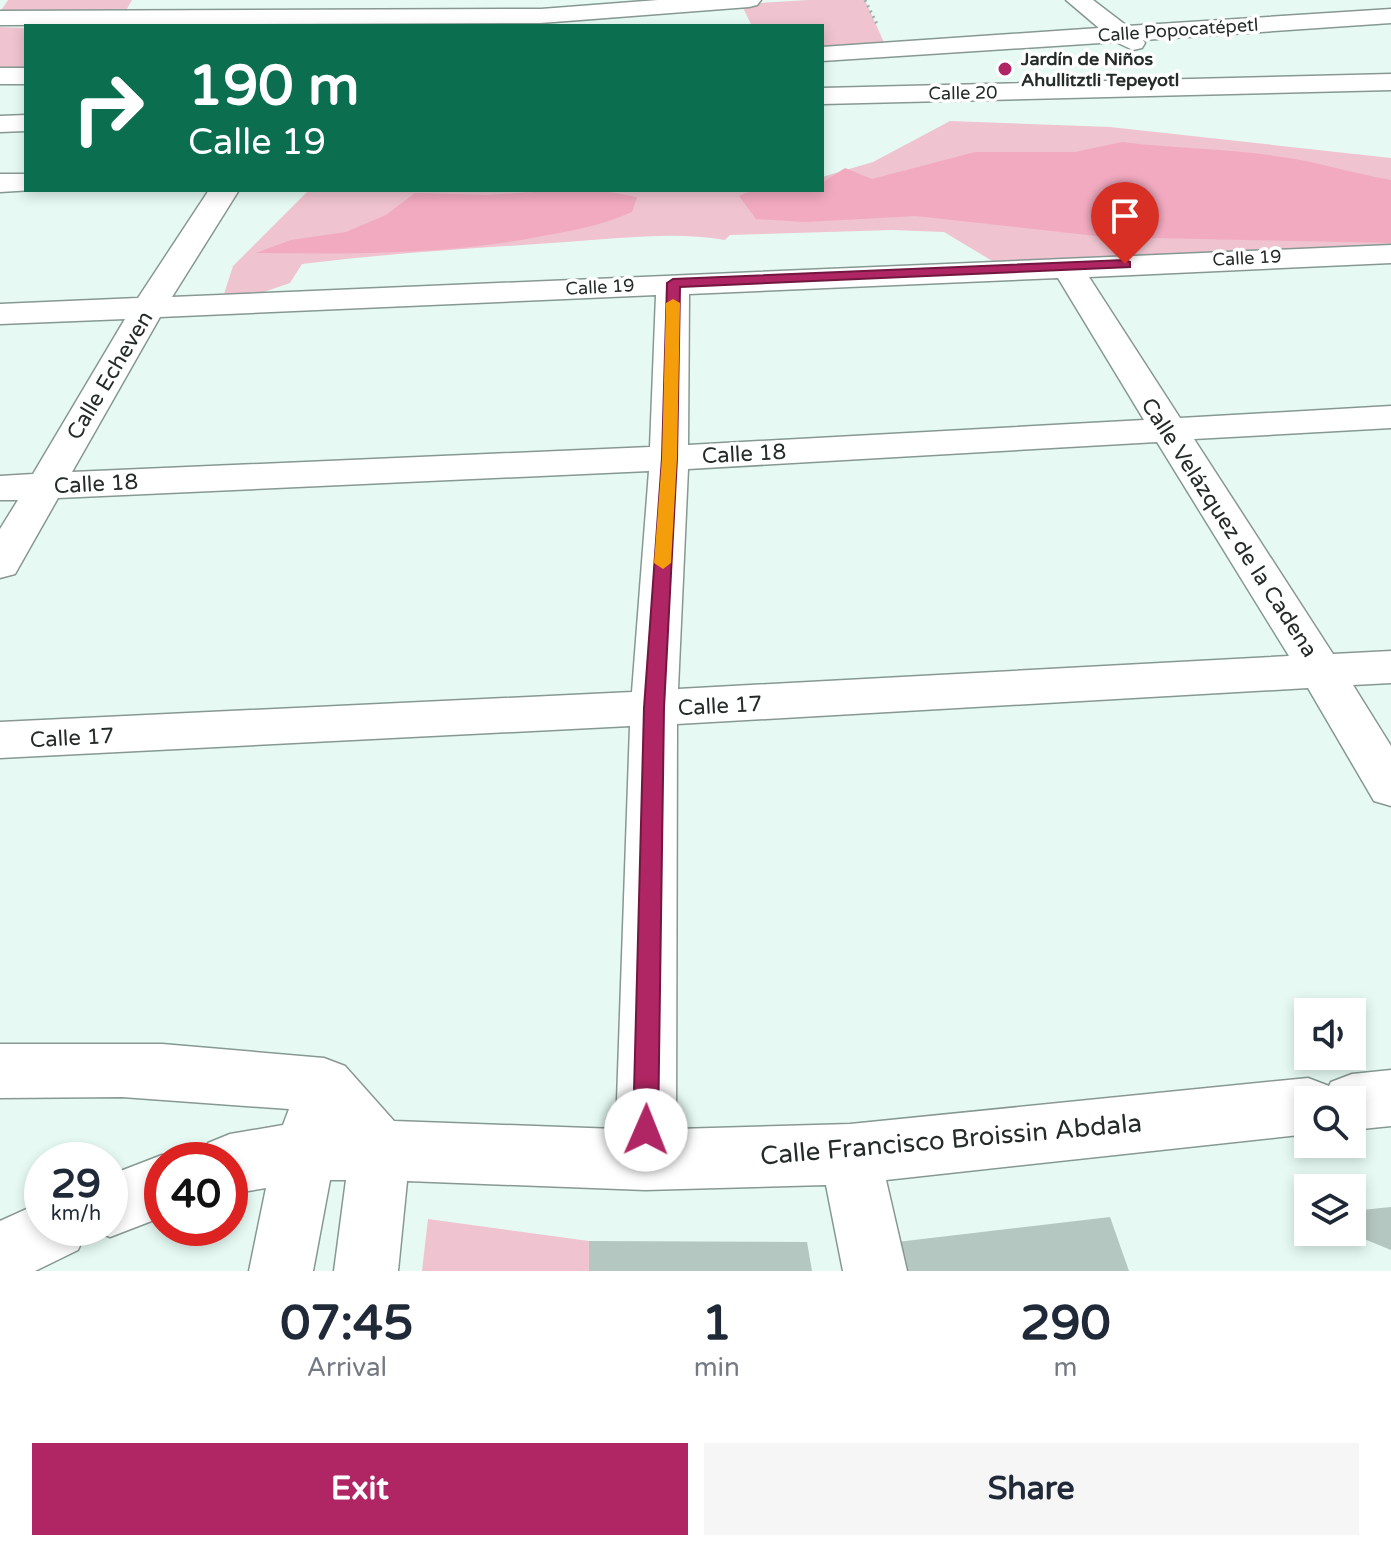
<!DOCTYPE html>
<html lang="en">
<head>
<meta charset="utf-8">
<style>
  :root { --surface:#fff; --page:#f6f6f7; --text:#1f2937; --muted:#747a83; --accent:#b02563 }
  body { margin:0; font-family:"Varela Round",sans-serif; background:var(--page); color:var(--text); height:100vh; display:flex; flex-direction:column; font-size:30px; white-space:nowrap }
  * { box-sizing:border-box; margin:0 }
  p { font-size:26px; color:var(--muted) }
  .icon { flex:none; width:44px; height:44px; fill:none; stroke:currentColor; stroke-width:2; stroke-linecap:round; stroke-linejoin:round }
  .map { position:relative; height:1271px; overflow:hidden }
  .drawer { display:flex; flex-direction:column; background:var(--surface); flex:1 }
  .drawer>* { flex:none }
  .hud { position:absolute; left:24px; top:24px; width:800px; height:168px; border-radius:0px; box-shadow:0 4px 12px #0003; background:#0b6e4f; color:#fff; overflow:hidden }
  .buttons { position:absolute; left:1294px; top:998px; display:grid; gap:16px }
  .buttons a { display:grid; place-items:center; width:72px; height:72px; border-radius:0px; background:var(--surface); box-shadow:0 4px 12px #0003; font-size:40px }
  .speed { position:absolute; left:24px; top:1142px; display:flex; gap:16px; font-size:40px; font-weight:700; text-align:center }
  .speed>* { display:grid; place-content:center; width:104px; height:104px; border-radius:50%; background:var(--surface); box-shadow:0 4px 12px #0003; line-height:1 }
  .speed small { font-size:20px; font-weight:400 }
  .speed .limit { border:12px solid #d22; background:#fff; color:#111 }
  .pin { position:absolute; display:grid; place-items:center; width:68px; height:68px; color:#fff; margin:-82px -34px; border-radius:50% 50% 50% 0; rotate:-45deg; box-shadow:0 0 8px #0007 }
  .pin .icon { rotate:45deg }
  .me { position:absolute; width:88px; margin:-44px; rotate:1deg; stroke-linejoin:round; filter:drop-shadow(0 0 6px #0008) }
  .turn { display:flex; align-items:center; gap:28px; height:168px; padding:0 32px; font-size:36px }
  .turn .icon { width:104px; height:104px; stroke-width:2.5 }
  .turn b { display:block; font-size:56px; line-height:68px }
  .eta { display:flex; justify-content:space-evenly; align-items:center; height:136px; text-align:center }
  .eta b { font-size:48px; font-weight:800; line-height:56px }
  .button { display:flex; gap:16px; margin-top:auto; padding:16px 32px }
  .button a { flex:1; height:92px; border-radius:0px; background:var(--accent); color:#fff; font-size:32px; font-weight:800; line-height:92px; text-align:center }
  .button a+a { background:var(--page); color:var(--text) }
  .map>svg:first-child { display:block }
  .green { fill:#efc3d0 }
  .water { fill:#f2aac0 }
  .building { fill:#b5c7c1 }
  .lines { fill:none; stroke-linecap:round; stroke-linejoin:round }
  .minor-casing { stroke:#879892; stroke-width:3 }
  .path { stroke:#9eaea9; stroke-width:3; stroke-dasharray:2 4; stroke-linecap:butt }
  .minor { fill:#fff; fill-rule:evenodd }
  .route { fill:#b02563; stroke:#721840; stroke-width:2 }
  .slow { fill:#f59e0b }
  .poi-dot { fill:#b02563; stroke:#fff; stroke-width:3 }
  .labels { text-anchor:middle; stroke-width:7; stroke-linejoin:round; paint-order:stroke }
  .far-street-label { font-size:18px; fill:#242b29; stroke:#fff }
  .far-poi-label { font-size:18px; font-weight:bold; fill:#242b29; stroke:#fff; text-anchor:start }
  .street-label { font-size:22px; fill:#242b29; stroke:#fff }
  .near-street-label { font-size:26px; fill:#242b29; stroke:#fff }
</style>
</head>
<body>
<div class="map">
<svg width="1391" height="1271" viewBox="0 0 1391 1271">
  <rect width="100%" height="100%" fill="#e6faf3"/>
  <!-- green -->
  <path class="green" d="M8 0H132L123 16 0 12Z
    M809 0H865L887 49 822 54V26H752L741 4Z
    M0 27 26 28V69H0Z
    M950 121 1110 127 1391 158V252L994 262 944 232 892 230 730 235 725 240C673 231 618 239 566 242 478 248 390 253 302 264L290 283 249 297H223L233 266 309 190H822V177L873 162Z
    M428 1219 589 1241V1271H422Z"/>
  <!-- water -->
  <path class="water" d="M1122 142C1176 149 1229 148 1282 157 1319 162 1355 174 1391 180V243L1105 237 916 216 805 222 756 219 739 196 754 190H822V183L845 168 872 179 975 152H1075Z
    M563 190H599L637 197 632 212C601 226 570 231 537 237 444 255 351 254 256 253L291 240 346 232 386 215 415 193 488 195Z"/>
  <!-- building -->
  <path class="building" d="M1391 1207V1250L1352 1234V1211Z
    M1110 1217 1129 1271H904L897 1242Z
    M589 1241 807 1242 812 1271H589Z"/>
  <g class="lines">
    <defs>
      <path id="minor" d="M658 0H761L757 5 749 7 541 23 0 25V11L541 9Z
        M1066 0H1093L1127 26 1391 9V23L1143 40 1145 43 1142 48 1133 50 1116 42 822 61V47L1099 28Z
        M0 68H26V84H0Z
        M1391 74V90L822 104V88Z
        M26 115V131L0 132V116Z
        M0 174H26V190H33L0 192Z
        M209 190H239L172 297 1391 245V263L1089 277 1180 418 1391 406V428L1194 439 1333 654 1391 651V683L1353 685 1391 746V806L1374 801 1308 688 677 724 676 1129 850 1124 1308 1078 1329 1086 1331 1082 1352 1074 1391 1070V1126L1352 1130V1100H1308V1134L886 1180 907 1271H843L826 1185 645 1190 407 1181 398 1271H334L346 1180H330L313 1271H249L266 1188 230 1194V1160H201L208 1143 230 1134 283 1125 289 1109 122 1097 0 1098V1044H162L324 1058 345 1066 394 1121 616 1129 630 726 0 758V722L632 692 649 471 58 498 15 574 0 578V529L18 500H0V476L33 474 125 319 0 324V304L138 298ZM1058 278 1144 420 688 445 689 294ZM656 295 650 447 72 472 160 317ZM1157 442 1289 656 678 689 688 469Z
        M162 1155 174 1160H162V1217L110 1237 88 1228H110V1175Z
        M42 1202V1228H88L78 1250 35 1271H0V1221Z"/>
    </defs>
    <!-- minor casing -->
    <use href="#minor" class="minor-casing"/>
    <!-- path -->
    <path class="path" d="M865 0 877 24"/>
    <!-- minor -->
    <use href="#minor" class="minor"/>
  </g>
  <!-- route -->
  <path class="route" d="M1125 260 1130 262V267L680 287 677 458 664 708 658 1130 655 1139 646 1142 637 1139 633 1130 644 708 662 458 667 283 673 279Z"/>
  <!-- slow -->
  <path class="slow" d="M673 299 680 303 677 458 671 563 663 569 654 563 662 458 666 303Z"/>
  <!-- markers -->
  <circle class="poi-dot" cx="1005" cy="69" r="8"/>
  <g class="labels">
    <!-- far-street labels -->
    <g class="far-street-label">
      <text transform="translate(1178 30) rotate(-4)" y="6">Calle Popocatépetl</text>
      <text transform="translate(963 93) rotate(-1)" y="6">Calle 20</text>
      <text transform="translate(1247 258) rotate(-3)" y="6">Calle 19</text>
      <text transform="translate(600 287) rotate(-3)" y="6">Calle 19</text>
    </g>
    <!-- far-poi labels -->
    <g class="far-poi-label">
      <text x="1021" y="65">Jardín de Niños<tspan x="1021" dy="21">Ahullitztli Tepeyotl</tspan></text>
    </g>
    <!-- street labels -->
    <g class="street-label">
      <text transform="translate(109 375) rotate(-59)" y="8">Calle Echeven</text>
      <text transform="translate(744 453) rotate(-3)" y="8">Calle 18</text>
      <text transform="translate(96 483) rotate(-3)" y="8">Calle 18</text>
      <text transform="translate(1230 527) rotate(57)" y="8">Calle Velázquez de la Cadena</text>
      <text transform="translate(720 705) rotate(-3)" y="8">Calle 17</text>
      <text transform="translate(72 737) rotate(-3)" y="8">Calle 17</text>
    </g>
    <!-- near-street labels -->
    <g class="near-street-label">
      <text transform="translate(951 1139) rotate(-5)" y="9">Calle Francisco Broissin Abdala</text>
    </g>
  </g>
</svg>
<div class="buttons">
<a><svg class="icon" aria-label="sound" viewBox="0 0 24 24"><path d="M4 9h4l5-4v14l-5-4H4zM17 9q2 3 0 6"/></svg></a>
<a><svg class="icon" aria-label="search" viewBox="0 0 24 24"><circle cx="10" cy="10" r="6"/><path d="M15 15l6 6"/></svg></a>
<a><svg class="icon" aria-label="layers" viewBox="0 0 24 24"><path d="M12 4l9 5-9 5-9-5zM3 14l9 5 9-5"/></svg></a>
</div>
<div class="speed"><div>29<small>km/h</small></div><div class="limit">40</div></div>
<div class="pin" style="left:1125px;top:264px;background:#d93025"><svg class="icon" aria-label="arrive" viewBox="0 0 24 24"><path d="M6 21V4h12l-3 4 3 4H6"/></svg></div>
<svg class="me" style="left:646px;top:1130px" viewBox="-20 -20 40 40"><circle r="19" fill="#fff"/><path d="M0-13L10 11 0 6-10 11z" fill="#b02563"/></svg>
<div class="hud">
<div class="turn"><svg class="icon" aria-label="right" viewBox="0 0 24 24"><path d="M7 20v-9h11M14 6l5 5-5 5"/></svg><div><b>190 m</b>Calle 19</div></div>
</div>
</div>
<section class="drawer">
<div class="eta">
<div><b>07:45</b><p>Arrival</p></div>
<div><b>1</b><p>min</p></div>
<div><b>290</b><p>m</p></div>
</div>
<div class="button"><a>Exit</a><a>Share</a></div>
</section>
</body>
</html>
